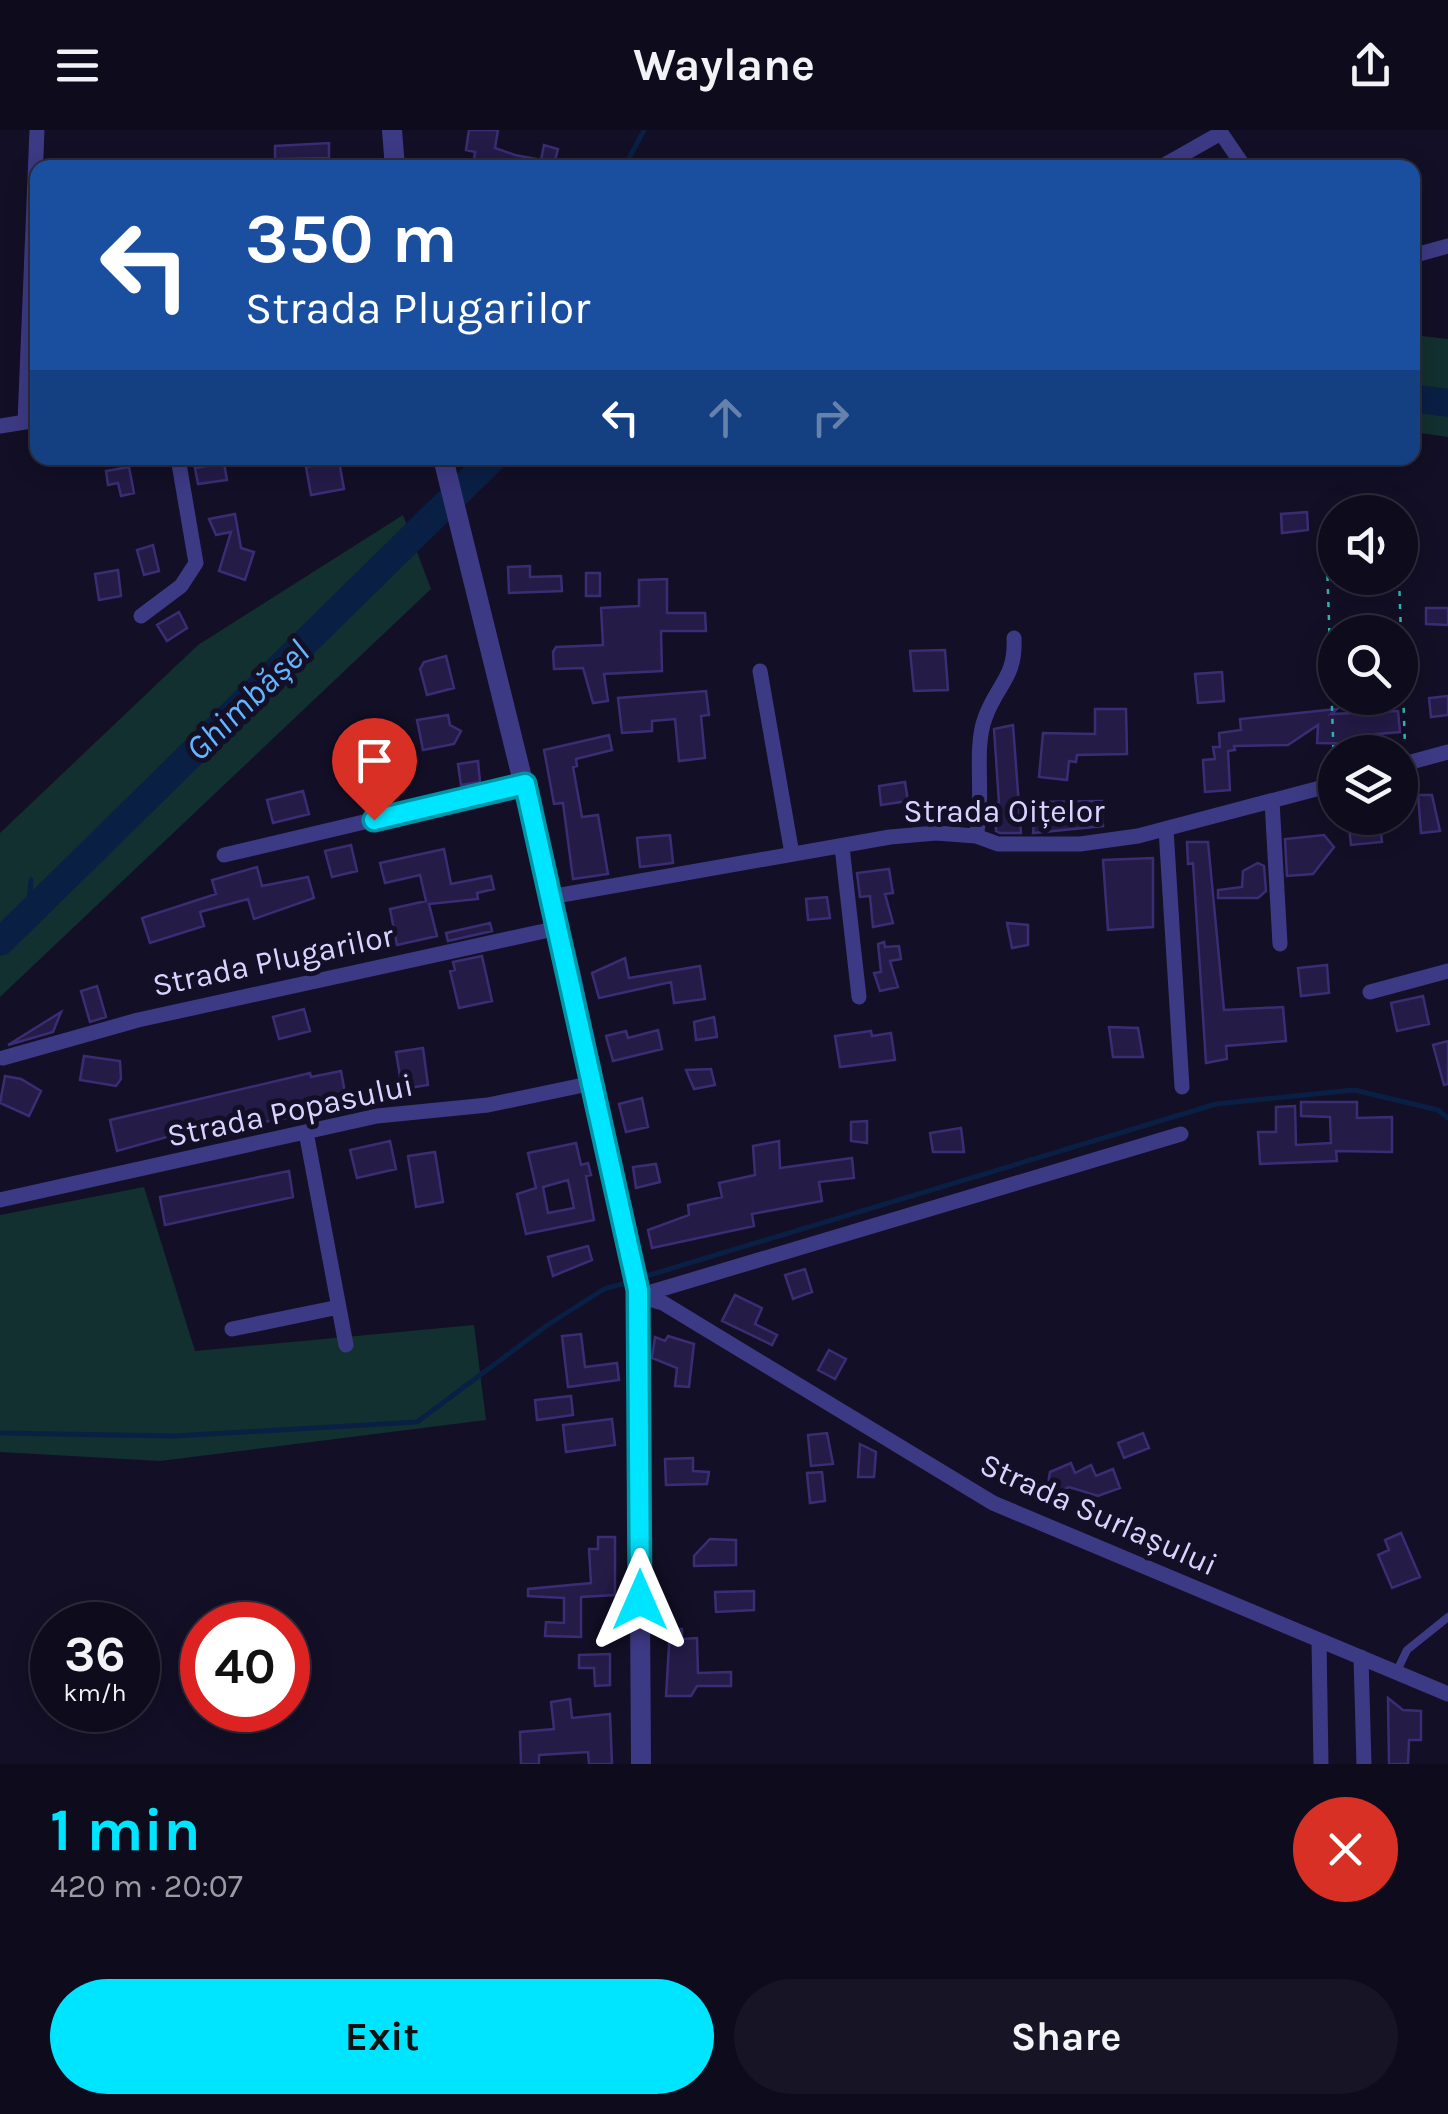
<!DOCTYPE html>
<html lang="en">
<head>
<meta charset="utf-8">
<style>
  :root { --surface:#0e0b1c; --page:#171425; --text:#f1f3f6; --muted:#9b9ba3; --line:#2e2b3b; --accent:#00e5ff }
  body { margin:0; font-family:Karla,sans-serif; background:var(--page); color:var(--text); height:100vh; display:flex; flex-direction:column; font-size:38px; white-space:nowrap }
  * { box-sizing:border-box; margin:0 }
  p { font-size:32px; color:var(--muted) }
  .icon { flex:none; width:55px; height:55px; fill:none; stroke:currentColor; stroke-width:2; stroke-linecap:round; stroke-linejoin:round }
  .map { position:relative; height:1634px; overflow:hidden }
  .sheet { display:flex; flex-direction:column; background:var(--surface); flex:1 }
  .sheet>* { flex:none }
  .banner { position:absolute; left:30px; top:30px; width:1390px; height:305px; border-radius:20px; box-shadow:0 5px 25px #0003,0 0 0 2px var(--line); background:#1a4fa0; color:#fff; overflow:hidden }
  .tools { position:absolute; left:1318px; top:365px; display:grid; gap:20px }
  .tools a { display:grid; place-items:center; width:100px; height:100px; border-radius:50%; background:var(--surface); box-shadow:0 5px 25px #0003,0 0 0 2px var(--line); font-size:50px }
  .speed { position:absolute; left:30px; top:1472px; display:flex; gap:20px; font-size:50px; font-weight:700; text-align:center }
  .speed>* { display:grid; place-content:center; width:130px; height:130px; border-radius:50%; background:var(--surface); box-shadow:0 5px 25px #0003,0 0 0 2px var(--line); line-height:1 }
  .speed small { font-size:25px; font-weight:400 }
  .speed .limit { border:15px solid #d22; background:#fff; color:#111 }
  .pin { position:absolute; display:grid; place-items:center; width:85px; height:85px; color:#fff; margin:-102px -42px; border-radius:50% 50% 50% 0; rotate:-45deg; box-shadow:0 0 10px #0007 }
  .pin .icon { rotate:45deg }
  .me { position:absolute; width:110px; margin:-55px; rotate:0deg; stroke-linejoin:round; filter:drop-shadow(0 0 8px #0008) }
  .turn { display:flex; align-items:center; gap:35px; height:210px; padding:0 50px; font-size:45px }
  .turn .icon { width:130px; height:130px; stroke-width:2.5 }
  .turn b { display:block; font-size:70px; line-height:85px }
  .lanes { display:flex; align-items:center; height:95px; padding:0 50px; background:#0003; justify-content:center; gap:50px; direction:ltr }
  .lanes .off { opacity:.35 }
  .round { display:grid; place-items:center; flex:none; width:105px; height:105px; border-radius:52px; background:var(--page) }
  .overview { display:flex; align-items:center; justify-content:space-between; height:170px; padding:0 50px }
  h1 { font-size:60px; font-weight:700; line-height:75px; color:var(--accent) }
  .action { display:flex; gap:20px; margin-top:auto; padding:20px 50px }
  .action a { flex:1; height:115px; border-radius:60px; background:var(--accent); color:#111; font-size:40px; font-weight:700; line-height:115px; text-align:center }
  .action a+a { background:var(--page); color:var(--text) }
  header { display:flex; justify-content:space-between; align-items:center; height:130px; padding:0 50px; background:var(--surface); font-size:45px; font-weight:700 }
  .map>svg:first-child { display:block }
  .green { fill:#12302f }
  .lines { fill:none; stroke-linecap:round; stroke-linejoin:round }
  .stream { stroke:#0a1f44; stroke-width:5 }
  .river { stroke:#0a1f44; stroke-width:28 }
  .building { fill:#241b47; stroke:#3b2d73; stroke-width:2.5; fill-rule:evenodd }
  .path { stroke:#2fb8b0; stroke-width:2.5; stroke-dasharray:5 8; stroke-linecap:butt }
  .service { stroke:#3d3a85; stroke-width:8 }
  .minor { stroke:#3d3a85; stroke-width:15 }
  .tertiary { stroke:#3d3a85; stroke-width:20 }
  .route-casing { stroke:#0095a6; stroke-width:25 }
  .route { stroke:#00e5ff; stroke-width:18 }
  .labels { text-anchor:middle; stroke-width:10; stroke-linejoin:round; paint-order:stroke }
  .street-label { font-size:32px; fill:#d9d4ff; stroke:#130f26 }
  .water-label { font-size:35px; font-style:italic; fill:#62b6ff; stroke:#130f26 }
</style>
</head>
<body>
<header><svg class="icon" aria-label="menu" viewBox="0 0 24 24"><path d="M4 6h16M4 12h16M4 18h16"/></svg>Waylane<svg class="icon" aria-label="share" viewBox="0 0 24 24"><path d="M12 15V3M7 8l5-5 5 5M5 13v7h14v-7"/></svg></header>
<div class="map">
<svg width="1448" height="1634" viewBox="0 0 1448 1634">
  <rect width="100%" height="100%" fill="#130f26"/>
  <!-- green -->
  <path class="green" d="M1413 205 1448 209V307L1413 302Z
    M403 385 431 459 0 867V703L198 515Z
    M144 1057 195 1221 474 1195 486 1290 160 1331 0 1322V1085Z"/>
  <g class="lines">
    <!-- stream -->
    <path class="stream" d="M624 38 644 0
      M28 785 31 750
      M643 1147 1216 974 1354 960 1438 980 1448 988
      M0 1303 174 1306 417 1292 546 1196 604 1159 633 1151"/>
    <!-- river -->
    <path class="river" d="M1412 268 1448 273
      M0 812 493 328"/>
  </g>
  <!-- building -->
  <path class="building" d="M469 0H498L495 18 515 25 541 30 544 15 558 19 553 38H473L475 22 466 20Z
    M329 13V28L275 29V16Z
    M339 331 344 359 311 365 306 337Z
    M224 333 227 350 198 354 195 338Z
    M129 337 134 363 121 366 118 353 108 355 106 341Z
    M1307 382 1308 400 1282 403 1281 384Z
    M235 384 241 418 254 422 245 450 219 441 231 402 216 405 209 389Z
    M153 415 159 441 144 445 137 420Z
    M530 436V447L561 446 562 461 509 463 508 437Z
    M118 440 121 466 99 470 95 444Z
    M586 443H600V466H586Z
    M667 449V483H705L706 501H661L662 541 604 544 608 571 593 573 583 538 554 539 553 522 556 517 603 515 601 478 639 476V450Z
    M1426 478H1448V495L1426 494Z
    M179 482 187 498 167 511 157 495Z
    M945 520 948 560 914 561 910 521Z
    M446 526 454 558 427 565 420 539 424 532Z
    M1222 542 1224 571 1198 573 1195 544Z
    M706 561 709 585 701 586 705 628 679 631 675 589 652 591V601L622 603 618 568Z
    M1448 566V585L1431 587 1429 568Z
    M1095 579H1126L1127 624 1077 625 1076 632 1069 631 1067 650 1039 647 1043 603 1095 604Z
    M1337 579 1331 584 1398 581 1400 602 1367 605V614L1317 613 1318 595 1288 615 1234 616 1235 620 1228 621 1230 660 1205 662 1203 630 1215 629 1213 617H1220L1219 603 1241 600 1240 589Z
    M448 585 450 595 461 601 454 614 423 620 417 590Z
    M1013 595 1021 703H1000L996 701 995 673H999L994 599Z
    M609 605 612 620 576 629 577 636 573 637 582 687 598 685 608 744 573 749 563 673 554 674 544 620Z
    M478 631 480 652 461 655 458 634Z
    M905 652 908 671 881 675 879 656Z
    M303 661 309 684 273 693 267 670Z
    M1418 665H1432L1440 701 1421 703Z
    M1102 671 1103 696 1033 703 1036 672Z
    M1348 688H1379L1382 712 1351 715Z
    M670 705 673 733 640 737 637 708Z
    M1324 705 1334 717 1313 744 1287 746 1285 709Z
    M1187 712H1208L1224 880 1283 877 1286 911 1226 916 1227 929 1206 933 1193 733 1188 734Z
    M351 715 357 741 332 747 325 721Z
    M444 719 451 754 491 746 494 759 477 763 478 769 429 774 437 806 397 815 390 779 426 771 420 745 385 753 380 733Z
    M1153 728V797L1108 800 1103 730Z
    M1258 733 1264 736 1266 761 1258 768H1218V760L1242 757 1243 741Z
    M257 737 262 756 308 747 314 768 254 789 248 769 200 782 204 796 150 813 142 788 216 764 212 750Z
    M889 739 893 763 885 764 893 793 873 797 870 766 860 767 857 743Z
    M827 767 830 788 808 790 806 769Z
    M490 793 492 801 448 811 446 803Z
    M1007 793 1028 795V815L1012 818Z
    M884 812 885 817 899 816 901 829 890 831 898 857 880 861 874 843 881 842 878 814Z
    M482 826 492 871 459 878 450 841 455 840 453 832Z
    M625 828 629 848 700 836 705 869 674 873 671 852 599 868 592 843Z
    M1327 835 1329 863 1301 866 1298 838Z
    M97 856 106 887 90 892 81 861Z
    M1423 866 1429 894 1397 901 1391 873Z
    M304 879 310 901 279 909 273 887Z
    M61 882 53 902 8 915Z
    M714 887 717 907 696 910 694 892Z
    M1109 897 1138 898 1143 927H1113Z
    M658 900 662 919 613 931 606 906 626 901 628 908Z
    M871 901 872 906 891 903 895 930 840 937 835 906Z
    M1448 911V954L1444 955 1433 915Z
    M423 918 428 955 402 959 396 922Z
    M84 926 120 931 121 949 116 956 80 950Z
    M711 939 715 955 694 959 686 940Z
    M341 941 346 968 319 973 321 982 200 1003 199 998 117 1021 110 990 310 943 311 947Z
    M5 946 21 949 41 961 29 986 0 973Z
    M642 968 648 997 626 1002 619 974Z
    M1301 972H1357V988L1392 987V1022L1336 1021 1337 1031 1260 1034 1258 1002H1276V977L1295 976 1296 1015 1331 1013 1330 987 1301 986Z
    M867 991V1013L851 1011V992Z
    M961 998 964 1022H933L930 1003Z
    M390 1011 396 1039 357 1048 350 1020Z
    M779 1011 780 1038 852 1028 854 1048 819 1052 822 1071 752 1084 754 1096 652 1118 648 1100 689 1085 688 1075 722 1067 719 1053 755 1045 753 1016Z
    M576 1013 581 1035 588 1033 591 1045 586 1046 594 1090 526 1104 517 1064 536 1058 528 1023ZM568 1050 574 1078 548 1083 543 1057Z
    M435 1022 443 1072 416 1077 408 1026Z
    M656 1034 660 1052 636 1058 633 1037Z
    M289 1041 293 1067 165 1095 160 1067Z
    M588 1116 592 1130 553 1146 548 1127Z
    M805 1139 812 1162 793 1169 785 1145Z
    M735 1165 762 1178 755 1194 777 1205 772 1215 722 1191Z
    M581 1204 585 1237 617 1233 619 1250 568 1257 562 1206Z
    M668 1206 694 1214 689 1257 675 1256 677 1238 652 1228 655 1207 665 1211Z
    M829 1220 846 1229 835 1249 818 1240Z
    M571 1266 573 1285 537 1290 535 1270Z
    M612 1289 615 1315 566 1322 563 1295Z
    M827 1303 833 1334 811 1336 808 1305Z
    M1143 1303 1149 1318 1124 1328 1118 1313Z
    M860 1314 876 1322 874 1347H858Z
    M693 1328V1341L709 1342 707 1354 666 1355 665 1329Z
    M1071 1333 1075 1343 1091 1335 1096 1346 1113 1339 1120 1358 1098 1366 1069 1357 1058 1362 1048 1354 1050 1342Z
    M822 1342 825 1371 810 1373 807 1343Z
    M1401 1403 1420 1447 1392 1458 1378 1425 1389 1420 1385 1410Z
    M598 1407H615V1465L581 1467V1507L545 1506 546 1492 564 1493V1468L528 1466V1459L591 1453 589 1419H598Z
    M710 1409 736 1410V1435L694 1436V1426Z
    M754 1461V1480L716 1482 715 1462Z
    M670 1499H682V1509L697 1508 698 1543 731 1542V1556H697L691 1566H666Z
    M610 1524V1555L595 1556 594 1538H579V1525Z
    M1388 1568 1403 1580 1421 1581V1610H1409L1408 1634H1389Z
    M570 1569 572 1588 610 1584 612 1634H589L588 1622 539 1625V1634H521L520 1602 554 1599 551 1572Z"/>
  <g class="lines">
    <!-- path -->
    <path class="path" d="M1327 433 1334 636
      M1399 448 1405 616"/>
    <!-- service -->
    <path class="service" d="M1396 1543 1407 1520 1448 1487"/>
    <!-- minor -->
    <path class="minor" d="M1159 38 1221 3 1245 38
      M1412 126 1448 116
      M25 292 37 0
      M0 296 38 290
      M141 486 181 456 196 433 178 328
      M760 541 792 724
      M1400 635 1448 622
      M1272 671 1280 814
      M1166 699 1182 957
      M976 706C985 669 973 620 985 588 997 554 1016 548 1014 508
      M842 717 859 867
      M224 725 525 654
      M550 767 890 707 936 703 976 706 998 714H1080L1138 706 1335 654
      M1370 862 1448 841
      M3 928 138 890 558 798
      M306 1002 346 1215
      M0 1070 377 986 488 975 593 953
      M638 1166 663 1173 993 1373 1448 1564
      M638 1166 1181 1004
      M232 1199 339 1177
      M1319 1510 1321 1634
      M1361 1527 1364 1634"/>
    <!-- tertiary -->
    <path class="tertiary" d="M392 0 395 38
      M443 328 571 846 638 1159 641 1634"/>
  </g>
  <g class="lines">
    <defs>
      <path id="route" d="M374 690 525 654 638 1160 640 1470"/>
    </defs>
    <!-- route casing -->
    <use href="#route" class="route-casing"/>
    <!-- route -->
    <use href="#route" class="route"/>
  </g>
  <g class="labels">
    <!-- street labels -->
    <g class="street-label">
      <text x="1004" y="692">Strada Oițelor</text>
      <text transform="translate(273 830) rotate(-12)" y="11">Strada Plugarilor</text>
      <text transform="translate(290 980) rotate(-12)" y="11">Strada Popasului</text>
      <text transform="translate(1099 1384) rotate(24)" y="11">Strada Surlașului</text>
    </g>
    <!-- water labels -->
    <g class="water-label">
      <text transform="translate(247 570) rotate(-44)" y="12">Ghimbășel</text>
    </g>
  </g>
</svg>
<div class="tools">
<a><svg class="icon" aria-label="sound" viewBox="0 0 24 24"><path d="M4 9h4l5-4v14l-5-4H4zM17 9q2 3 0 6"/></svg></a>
<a><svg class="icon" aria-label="search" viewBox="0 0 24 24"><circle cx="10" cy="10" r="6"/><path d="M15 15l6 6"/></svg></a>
<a><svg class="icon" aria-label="layers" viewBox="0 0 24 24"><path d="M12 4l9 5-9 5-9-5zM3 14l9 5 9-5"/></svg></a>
</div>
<div class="speed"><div>36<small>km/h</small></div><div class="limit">40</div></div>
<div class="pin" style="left:374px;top:690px;background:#d93025"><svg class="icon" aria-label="arrive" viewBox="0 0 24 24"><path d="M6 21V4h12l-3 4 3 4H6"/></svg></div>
<svg class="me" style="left:640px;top:1470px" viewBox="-20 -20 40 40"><path d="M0-17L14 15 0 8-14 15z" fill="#00e5ff" stroke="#fff" stroke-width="4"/></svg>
<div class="banner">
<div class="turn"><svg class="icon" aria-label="left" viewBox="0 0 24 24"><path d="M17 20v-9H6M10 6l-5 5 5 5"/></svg><div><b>350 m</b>Strada Plugarilor</div></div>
<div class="lanes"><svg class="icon" aria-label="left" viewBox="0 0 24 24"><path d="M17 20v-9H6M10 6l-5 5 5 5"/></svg><svg class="icon off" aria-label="ahead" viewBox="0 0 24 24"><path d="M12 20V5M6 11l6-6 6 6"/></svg><svg class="icon off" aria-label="right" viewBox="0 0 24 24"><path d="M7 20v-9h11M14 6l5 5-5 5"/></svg></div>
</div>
</div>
<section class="sheet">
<div class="overview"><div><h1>1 min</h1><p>420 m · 20:07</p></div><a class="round" style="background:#d93025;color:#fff"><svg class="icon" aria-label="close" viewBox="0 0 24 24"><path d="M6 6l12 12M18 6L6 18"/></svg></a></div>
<div class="action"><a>Exit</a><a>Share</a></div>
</section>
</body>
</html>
